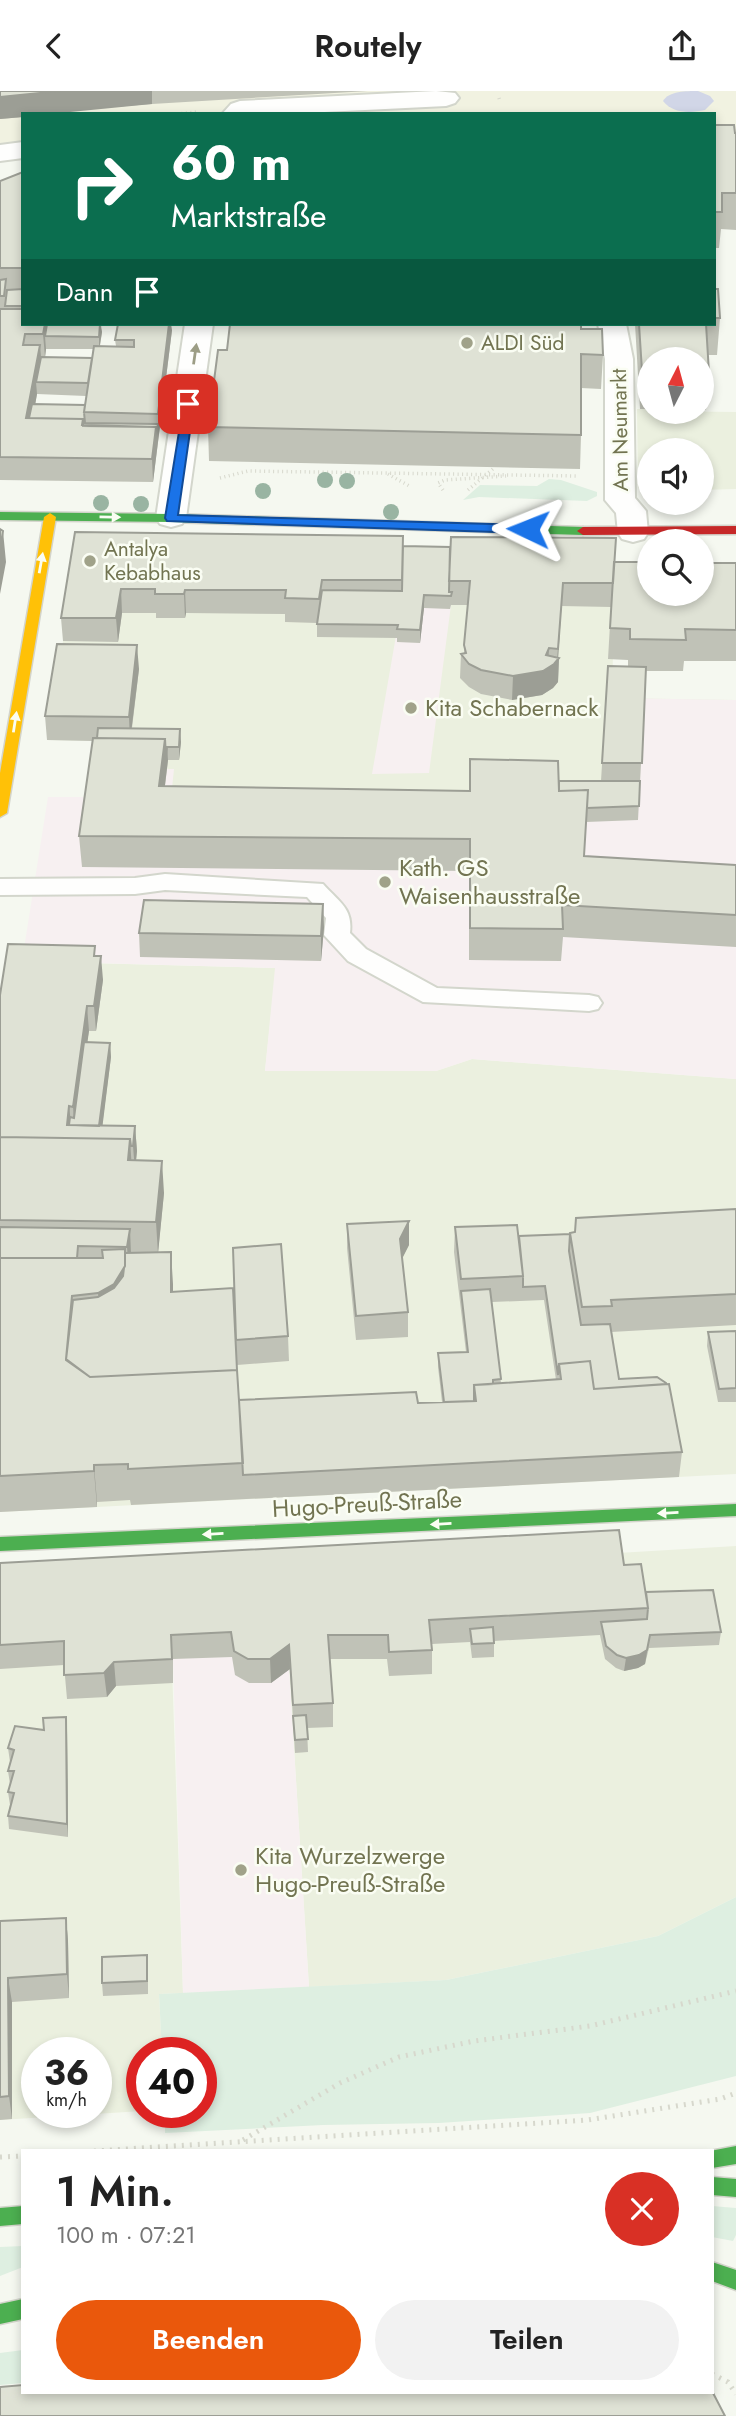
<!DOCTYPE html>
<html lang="de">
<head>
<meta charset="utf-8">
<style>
  :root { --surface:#fff; --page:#f2f2f2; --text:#222; --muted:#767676; --accent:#ea580c }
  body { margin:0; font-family:Jost,sans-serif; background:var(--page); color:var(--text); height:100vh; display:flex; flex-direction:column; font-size:26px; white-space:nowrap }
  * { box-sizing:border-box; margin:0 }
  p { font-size:23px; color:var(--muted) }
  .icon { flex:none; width:38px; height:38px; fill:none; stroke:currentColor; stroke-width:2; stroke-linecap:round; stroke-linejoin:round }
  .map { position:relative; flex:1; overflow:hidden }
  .side { position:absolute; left:21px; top:2058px; width:693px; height:245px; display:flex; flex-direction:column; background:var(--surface); border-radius:0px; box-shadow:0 4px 10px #0003 }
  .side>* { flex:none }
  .banner { position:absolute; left:21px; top:21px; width:695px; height:214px; border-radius:0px; box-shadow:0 4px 10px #0003; background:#0b6e4f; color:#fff; overflow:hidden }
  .needle { width:46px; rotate:6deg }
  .buttons { position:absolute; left:637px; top:256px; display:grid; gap:14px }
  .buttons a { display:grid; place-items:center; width:77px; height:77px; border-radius:50%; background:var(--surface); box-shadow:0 4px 10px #0003; font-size:35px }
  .speed { position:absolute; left:21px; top:1946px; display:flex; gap:14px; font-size:35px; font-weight:700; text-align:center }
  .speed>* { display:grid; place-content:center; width:91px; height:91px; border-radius:50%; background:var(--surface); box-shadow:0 4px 10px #0003; line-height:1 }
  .speed small { font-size:18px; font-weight:400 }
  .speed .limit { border:10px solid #d22; background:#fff; color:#111 }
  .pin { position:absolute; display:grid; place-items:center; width:60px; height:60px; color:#fff; margin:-30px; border-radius:14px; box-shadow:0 4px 10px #0006 }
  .me { position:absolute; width:77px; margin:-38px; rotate:272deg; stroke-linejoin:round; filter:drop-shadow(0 0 5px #0008) }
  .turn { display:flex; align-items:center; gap:24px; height:147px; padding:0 35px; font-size:32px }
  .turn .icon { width:91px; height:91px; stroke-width:2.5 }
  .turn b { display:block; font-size:49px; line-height:60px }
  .then { display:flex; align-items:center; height:66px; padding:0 35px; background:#0003; gap:14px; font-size:26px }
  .round { display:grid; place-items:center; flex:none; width:74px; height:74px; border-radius:37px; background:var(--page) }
  .head { display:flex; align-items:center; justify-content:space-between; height:119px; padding:0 35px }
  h1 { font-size:42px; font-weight:600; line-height:52px }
  .cta { display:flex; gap:14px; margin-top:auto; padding:14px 35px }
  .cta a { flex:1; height:80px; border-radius:42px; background:var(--accent); color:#fff; font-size:28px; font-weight:600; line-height:80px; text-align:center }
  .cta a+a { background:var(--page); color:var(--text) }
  header { display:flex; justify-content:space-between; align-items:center; height:91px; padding:0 35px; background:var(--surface); font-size:32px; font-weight:600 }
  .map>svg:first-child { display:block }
  .residential { fill:#ebf0df; fill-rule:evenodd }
  .commercial { fill:#f1f2e1 }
  .education { fill:#f7f0f1 }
  .green { fill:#deefe1 }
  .water { fill:#d1d6e7 }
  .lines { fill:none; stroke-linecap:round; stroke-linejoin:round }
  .lane-casing { stroke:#d3d6cc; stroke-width:4 }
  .street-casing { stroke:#d3d6cc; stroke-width:4 }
  .fast-casing { stroke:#d3d4cb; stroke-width:3 }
  .slow-casing { stroke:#d3d4cb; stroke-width:3 }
  .jam-casing { stroke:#d3d4cb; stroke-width:3 }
  .path-far1 { stroke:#d7d8cd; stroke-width:3.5; stroke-dasharray:1 3.5; stroke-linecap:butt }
  .path { stroke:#d7d8cd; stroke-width:5; stroke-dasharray:2 6; stroke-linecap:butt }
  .lane { fill:#fefefd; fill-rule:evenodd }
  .street { fill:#fefefd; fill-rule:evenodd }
  .fast { fill:#4caf50; fill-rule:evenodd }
  .slow { fill:#ffc107; fill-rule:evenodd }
  .jam { fill:#c62828; fill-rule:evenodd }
  .tree { fill:#99b4a2 }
  .wall { fill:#c0c2b7; fill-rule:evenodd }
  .shaded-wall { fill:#9c9e95 }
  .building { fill:#dfe2d5; stroke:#9c9e95; stroke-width:2 }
  .oneway { fill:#9c9d85 }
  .oneway2 { fill:#fafdf3 }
  .route { fill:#1a73e8; stroke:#114b97; stroke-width:2 }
  .poi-dot { fill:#a0a289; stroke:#fafdf3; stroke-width:2.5 }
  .labels { text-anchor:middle; stroke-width:5; stroke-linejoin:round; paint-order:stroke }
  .far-poi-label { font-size:21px; fill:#727451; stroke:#fafdf3; text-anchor:start }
  .far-street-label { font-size:21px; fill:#727451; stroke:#fafdf3 }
  .poi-label { font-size:24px; fill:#727451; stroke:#fafdf3; text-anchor:start }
  .street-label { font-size:24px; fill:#727451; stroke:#fafdf3 }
</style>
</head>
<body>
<header><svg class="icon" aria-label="back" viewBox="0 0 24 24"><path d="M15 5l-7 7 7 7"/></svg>Routely<svg class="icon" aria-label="share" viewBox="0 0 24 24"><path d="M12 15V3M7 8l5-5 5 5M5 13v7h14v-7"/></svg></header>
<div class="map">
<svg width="736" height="2325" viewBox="0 0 736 2325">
  <rect width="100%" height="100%" fill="#f5f8f0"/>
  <!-- residential -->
  <path class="residential" d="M637 318H649V320L736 321V398L702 399V359H649V398L638 397Z
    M77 464 615 471 612 607 736 609 610 712 171 707 95 678 99 650 47 649Z
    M11 870 276 877 265 980H436L472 968 736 988V1383L0 1421V944Z
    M736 1455V1806L658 1845 446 1889 309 1896 283 1482Z
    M169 1487 183 1902 159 1903 162 1962H142V2020L0 2029V1496ZM37 1962H96V2021H37Z"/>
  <!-- commercial -->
  <path class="commercial" d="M0 0H736V65H714V23H23V68L0 70Z"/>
  <!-- education -->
  <path class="education" d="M451 514 429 682 372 683 401 516Z
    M612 607 736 609V988L472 968 436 980H265L275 877 22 870 48 706H88L91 679 174 678 171 707 610 712Z
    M283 1482 309 1896 183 1902 173 1568Z"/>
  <!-- green -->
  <path class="green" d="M549 388 561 389 597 401V405L587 410 479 406 463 409 480 394 537 395Z
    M736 1806V1985L590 2022 439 2032 323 2034 165 2042V2021H201V1962H162L159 1903 446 1889 658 1845Z
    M712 2115 736 2117V2144L733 2150 712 2146Z
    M23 2155V2176L0 2185V2156Z
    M23 2259V2292L0 2294V2262Z"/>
  <!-- water -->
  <path class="water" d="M698 0 710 5 714 10 705 19C691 22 673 23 663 10 669 0 686 0 698 0Z"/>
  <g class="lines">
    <defs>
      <path id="lane" d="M165 783 323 793C339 811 353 817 350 842L366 858 437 897 589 904 598 906 602 912 598 918 589 920 423 911 348 870 324 844 326 827 307 806 165 799 135 803 0 804V788L135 787Z"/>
      <path id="street" d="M436 0 455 2 459 7 455 12 446 15 284 23H222L231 13 240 10Z
        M23 51V67L0 70V54Z
        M185 233H213L186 427 182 433 171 436 160 433 156 427Z
        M598 233H626L633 268 635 407 646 420 648 442 644 448 633 451 622 448 618 442 616 422 605 409V268Z"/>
      <path id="fast" d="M0 421 171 423 583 436 589 440 583 444 171 431 0 429Z
        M736 1413V1425L0 1460V1446Z
        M736 2055V2073L712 2077V2060H710Z
        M712 2086 736 2088V2106L712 2104Z
        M23 2115V2133L0 2135V2117Z
        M712 2171 736 2179V2199L712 2190Z
        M23 2208V2228L0 2233V2213Z"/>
      <path id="slow" d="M50 422 56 426 7 722 0 726V682L44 426Z"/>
      <path id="jam" d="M736 435V443L583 444 577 440 583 436Z"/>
    </defs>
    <!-- lane casing -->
    <use href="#lane" class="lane-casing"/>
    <!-- street casing -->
    <use href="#street" class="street-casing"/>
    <!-- fast casing -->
    <use href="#fast" class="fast-casing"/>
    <!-- slow casing -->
    <use href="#slow" class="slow-casing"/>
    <!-- jam casing -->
    <use href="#jam" class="jam-casing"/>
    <!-- path-far1 -->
    <path class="path-far1" d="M499 7 500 10
      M177 23 197 21
      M388 383 411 396
      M220 387 248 380 578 385
      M443 399 438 392 445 389 506 385
      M468 399 494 377"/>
    <!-- path -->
    <path class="path" d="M243 2049 340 1992 399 1966 474 1950 590 1935 736 1900
      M94 2060 588 2029 720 2008 736 2002
      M0 2066 23 2065
      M712 2283 728 2291 736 2303"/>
    <!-- lane -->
    <use href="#lane" class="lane"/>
    <!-- street -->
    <use href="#street" class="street"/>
    <!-- fast -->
    <use href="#fast" class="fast"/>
    <!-- slow -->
    <use href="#slow" class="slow"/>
    <!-- jam -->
    <use href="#jam" class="jam"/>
  </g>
  <!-- trees -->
  <g class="tree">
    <circle cx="325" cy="389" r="8"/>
    <circle cx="347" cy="390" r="8"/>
    <circle cx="263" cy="400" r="8"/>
    <circle cx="101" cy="412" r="8"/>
    <circle cx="141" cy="413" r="8"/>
    <circle cx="391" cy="421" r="8"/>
  </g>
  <!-- wall -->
  <path class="wall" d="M0 0H368L152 13 23 23V26L0 28Z
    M714 34 736 42V139L721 138 719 157H714Z
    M23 81V233H101L102 241 100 255H116L115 249 172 239 153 391 0 389V90ZM46 258H93L92 267 45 266ZM37 303 86 305 85 314 35 313Z
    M714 198 720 227 717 264H708L709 282 706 319H702V268H649V318H640L635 233H714Z
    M581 238 603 264 601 298 581 297V344L580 378 209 370 208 336 227 259Z
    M75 441 403 455 615 471 736 472V570H684L683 580H646L638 729 586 731 584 765 736 774V856L563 846 561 870 469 869V780L82 776 79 745 93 650 47 649 45 625 139 578 132 637 181 651 179 669H168L165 695 469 700 470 668 559 690H601L608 575H628V569L608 568 611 516 561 515 558 567H559L558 591 553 597 542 604 512 609 481 603 469 596 460 587 461 563 464 562 468 514H451L450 518 424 517 420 552 397 551V547L317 546V532L285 531V523L186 522 185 527H156V522H122L118 551 63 550 61 527Z
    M323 813 324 837 321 870 140 866 139 842Z
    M95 855V865L103 889 96 940H89L87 951 110 952 111 966 102 1035H135L137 1060 136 1069 164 1102 158 1161 173 1200 288 1245 289 1270 237 1274 240 1322 442 1311 438 1276V1262L466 1261 454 1161 455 1136 519 1145 570 1143 736 1118V1234L611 1241 619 1288 682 1361 679 1386 131 1414 130 1409 97 1411V1416L0 1421V904ZM544 1209 556 1289 501 1292 492 1211Z
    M409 1130V1154L402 1167 408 1221V1246L356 1249 347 1157V1133Z
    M736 1240V1311H718L707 1255 708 1241Z
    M0 1472 624 1474 646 1501 721 1541 719 1554 649 1557 645 1573 638 1577 624 1580 616 1577 605 1568 600 1544 494 1550V1566L472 1567 470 1551 432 1553V1583L389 1585 387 1568H330L333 1612V1636L307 1637 308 1661 295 1662 290 1578 271 1592H249L235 1584 232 1566 173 1568V1592L116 1595 107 1606 67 1608 64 1574 0 1578Z
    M66 1626 67 1639 68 1746 9 1738 8 1725 10 1714 8 1701 11 1693H10L8 1680 10 1671 8 1657Z
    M66 1827 68 1850 69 1907 12 1911V2028L0 2029V1830Z
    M148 1877V1903L103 1905 102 1892Z"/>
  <!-- shaded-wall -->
  <path class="shaded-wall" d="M60 0H152V13L50 23H23V26L0 28V6Z
    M45 233H49L45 245 46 258 45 266 43 243Z
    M100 233 102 241 99 259V246Z
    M169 233H171L172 239 153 391 152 368 156 336 158 333V323Z
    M40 254 42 277 36 291 37 303 31 338 26 327Z
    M3 440 6 471 0 503V458Z
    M563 492 558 569 559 567 558 591 553 597 542 604 512 609 513 585 546 564 549 557 548 576 557 569Z
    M121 498 122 522 118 551 116 527Z
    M185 499 186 522 185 527 184 503Z
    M424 504V517L420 552V539Z
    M137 554 139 578 130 650 129 626Z
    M180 638 181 651 179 669V656Z
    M165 648 167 656 168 669 161 726 159 695Z
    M323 813 324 837 321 870V845Z
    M101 865 103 889 96 940 94 915Z
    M87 915 89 940 75 1040 73 1016Z
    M110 952 111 966 100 1055 98 1045Z
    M69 1015 72 1040 67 1034Z
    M135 1035 137 1060 135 1080 133 1055Z
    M130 1048 132 1080 128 1069Z
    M162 1070 164 1102 158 1163 156 1131Z
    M409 1130V1154L400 1172V1148Z
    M130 1138 131 1163 129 1181 127 1156Z
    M171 1161 173 1193V1233L171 1201Z
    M125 1175 128 1211 101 1238 98 1202Z
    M94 1374 97 1411V1416L94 1380Z
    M650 1544 645 1573 638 1577 624 1580 626 1567Z
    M289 1554 290 1578 271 1592 270 1568Z
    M114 1571 116 1595 107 1606 104 1582Z
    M66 1626 67 1639 68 1746 67 1733Z
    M66 1827 68 1850 69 1907 67 1883Z
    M8 1887 12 1911V2028L9 2005Z"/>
  <!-- building -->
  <path class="building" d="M0 0H60L0 6Z
    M714 34H734L735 42H736V102H722V121H714Z
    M23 81V177H0V90Z
    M6 188 4 205H0V189Z
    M23 198V215H5L7 199Z
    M714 198H718L720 227H714Z
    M0 218H23V233H45L43 243H25L23 254H40L26 327 83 328 82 334 156 336 152 368 0 366Z
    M47 233H100L99 246 45 245Z
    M118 233H169L158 323 84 321 94 255 134 256V249H115Z
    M230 233H581V238H602L603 264 581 263V344L208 336 218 259H227Z
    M639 233H706L709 282H702V268H649V280H642Z
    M41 266 92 267 88 292 36 291Z
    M32 313 85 314 84 321 85 332 158 333 156 346V336L83 335V328L29 327Z
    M0 438 3 440 0 458Z
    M75 441 403 445 402 489H322L319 508 285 507 286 499H185L184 503H155V498H121L116 527H61Z
    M451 446 616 447 613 492H563L558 558 549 557 546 564 559 567 554 573 543 580 513 585 481 579 469 573 461 563 466 562 464 554 470 490H449Z
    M403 455 450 456 449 501H452L451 505 424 504 420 539 397 538 398 534 317 533 322 499 402 500Z
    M614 471H649V502H702V472H736V539L685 538 686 549 630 548V538L610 537Z
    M57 553 137 554 129 626 45 625Z
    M608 575 646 576 642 672H602Z
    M98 637 180 638 179 656H167L166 666 165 648 97 647Z
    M93 647 165 648 159 695 470 700V668L558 670 559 700 588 699 584 765 736 774V824L562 814 563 838 470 837V748L79 745Z
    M559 690H640L639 715 587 717 588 699 559 700Z
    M144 809 323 813 321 845 139 842Z
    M8 853 95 855 94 865H101L94 915H87L73 1016 69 1015 67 1034 135 1035 133 1055H131L130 1048 0 1046V904Z
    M84 951 110 952 99 1035 69 1034 70 1026 74 1027Z
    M0 1046 130 1048 128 1069 162 1070 156 1131 0 1129Z
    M736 1118V1203L611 1209 612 1215 582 1216 570 1142 575 1141 576 1127Z
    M409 1130 400 1148 408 1221 356 1225 347 1133Z
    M517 1134 523 1185 461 1188 455 1136Z
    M0 1136 130 1138 127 1156 78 1155 77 1167H0Z
    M570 1143 569 1160 581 1234 610 1233 619 1288 657 1286 666 1292V1293L594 1298 590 1270 559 1273 558 1284 545 1195 523 1196V1185L519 1145Z
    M281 1153 288 1245 236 1249 233 1157Z
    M125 1158V1175L114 1193 98 1202 72 1205 66 1268 90 1286 237 1279 243 1372 128 1378V1373L94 1374V1380L0 1385V1167H103L102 1159Z
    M171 1161V1201L233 1197 237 1279 90 1286 66 1269 73 1209 98 1206 114 1197 123 1185 124 1177 125 1175V1162Z
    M490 1198 501 1288 493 1289V1293L474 1294V1310L444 1311 438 1262 468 1261 461 1200Z
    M736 1240V1297L719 1298 708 1241Z
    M590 1270 594 1298 669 1293 682 1361 243 1384 239 1309 416 1301 418 1312 476 1310 474 1294 561 1288 559 1273Z
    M619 1439 624 1474 641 1473 648 1517 429 1529 432 1559 389 1561 388 1544H328L333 1612 293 1614 289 1554 270 1568H248L234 1560 231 1541 171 1544 172 1568 114 1571 104 1582 64 1584V1550L0 1554V1472Z
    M713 1499 721 1541 650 1544 647 1559 639 1564 626 1567 617 1564 606 1555 601 1531 647 1528 648 1517 646 1501Z
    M493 1536 494 1552 472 1553 470 1538Z
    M306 1624 308 1648 295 1649 293 1625Z
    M66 1626 67 1733 8 1725 14 1702 8 1701 14 1680H8L14 1659 8 1657 15 1635 44 1639 43 1627Z
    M66 1827 67 1883 8 1887 9 2005 0 2006V1830Z
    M147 1864V1890L102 1892V1866Z
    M23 2294V2301H712V2300L725 2325H0V2296Z"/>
  <!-- one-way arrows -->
  <defs><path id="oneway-solid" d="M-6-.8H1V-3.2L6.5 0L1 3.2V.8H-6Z" transform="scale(1.75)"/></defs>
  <use class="oneway" href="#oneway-solid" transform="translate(195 263) rotate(-82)"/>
  <g class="oneway2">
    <use href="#oneway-solid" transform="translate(110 426) rotate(1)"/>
    <use href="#oneway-solid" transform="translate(41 472) rotate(-80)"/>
    <use href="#oneway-solid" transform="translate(15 631) rotate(-81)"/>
    <use href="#oneway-solid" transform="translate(668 1422) rotate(177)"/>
    <use href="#oneway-solid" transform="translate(441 1433) rotate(177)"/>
    <use href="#oneway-solid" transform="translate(213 1443) rotate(177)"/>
  </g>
  <!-- route -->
  <path class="route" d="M184 310 194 313 178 424 528 434 534 438 528 442 167 430 165 427Z"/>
  <!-- markers -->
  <g class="poi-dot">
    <circle cx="467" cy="252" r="7"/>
    <circle cx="90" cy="470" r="7"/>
    <circle cx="411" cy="617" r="7"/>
    <circle cx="385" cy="791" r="7"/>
    <circle cx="241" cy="1779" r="7"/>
  </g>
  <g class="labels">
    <!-- far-poi labels -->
    <g class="far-poi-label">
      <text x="481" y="259">ALDI Süd</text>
      <text x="104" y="465">Antalya<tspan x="104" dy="24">Kebabhaus</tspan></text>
    </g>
    <!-- far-street labels -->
    <g class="far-street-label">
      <text transform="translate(620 339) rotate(-91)" y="7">Am Neumarkt</text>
    </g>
    <!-- poi labels -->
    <g class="poi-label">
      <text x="425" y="625">Kita Schabernack</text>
      <text x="399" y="785">Kath. GS<tspan x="399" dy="28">Waisenhausstraße</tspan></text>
      <text x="255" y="1773">Kita Wurzelzwerge<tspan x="255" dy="28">Hugo-Preuß-Straße</tspan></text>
    </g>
    <!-- street labels -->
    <g class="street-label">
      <text transform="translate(367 1413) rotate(-3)" y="8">Hugo-Preuß-Straße</text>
    </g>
  </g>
</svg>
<div class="buttons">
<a><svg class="needle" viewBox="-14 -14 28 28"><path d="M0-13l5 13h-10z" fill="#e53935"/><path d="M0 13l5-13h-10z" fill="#767676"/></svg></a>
<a><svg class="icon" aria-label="sound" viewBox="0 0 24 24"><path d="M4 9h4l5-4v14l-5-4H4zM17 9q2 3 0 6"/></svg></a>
<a><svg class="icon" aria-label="search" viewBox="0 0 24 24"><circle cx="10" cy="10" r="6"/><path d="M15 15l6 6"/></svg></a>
</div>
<div class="speed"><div>36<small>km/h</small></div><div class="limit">40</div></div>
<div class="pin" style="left:188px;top:313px;background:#d93025"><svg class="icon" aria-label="arrive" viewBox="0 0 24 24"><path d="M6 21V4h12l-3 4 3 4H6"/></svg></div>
<svg class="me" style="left:528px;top:438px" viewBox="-20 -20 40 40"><path d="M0-17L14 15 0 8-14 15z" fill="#1a73e8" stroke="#fff" stroke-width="4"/></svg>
<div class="banner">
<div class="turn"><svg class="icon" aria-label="right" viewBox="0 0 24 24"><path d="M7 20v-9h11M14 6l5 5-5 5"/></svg><div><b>60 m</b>Marktstraße</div></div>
<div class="then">Dann<svg class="icon" aria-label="arrive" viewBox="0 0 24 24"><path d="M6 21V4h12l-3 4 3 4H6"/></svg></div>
</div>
<section class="side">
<div class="head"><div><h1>1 Min.</h1><p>100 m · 07:21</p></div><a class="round" style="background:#d93025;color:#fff"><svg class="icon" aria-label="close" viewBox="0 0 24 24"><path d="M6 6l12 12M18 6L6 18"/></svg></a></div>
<div class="cta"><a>Beenden</a><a>Teilen</a></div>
</section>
</div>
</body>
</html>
